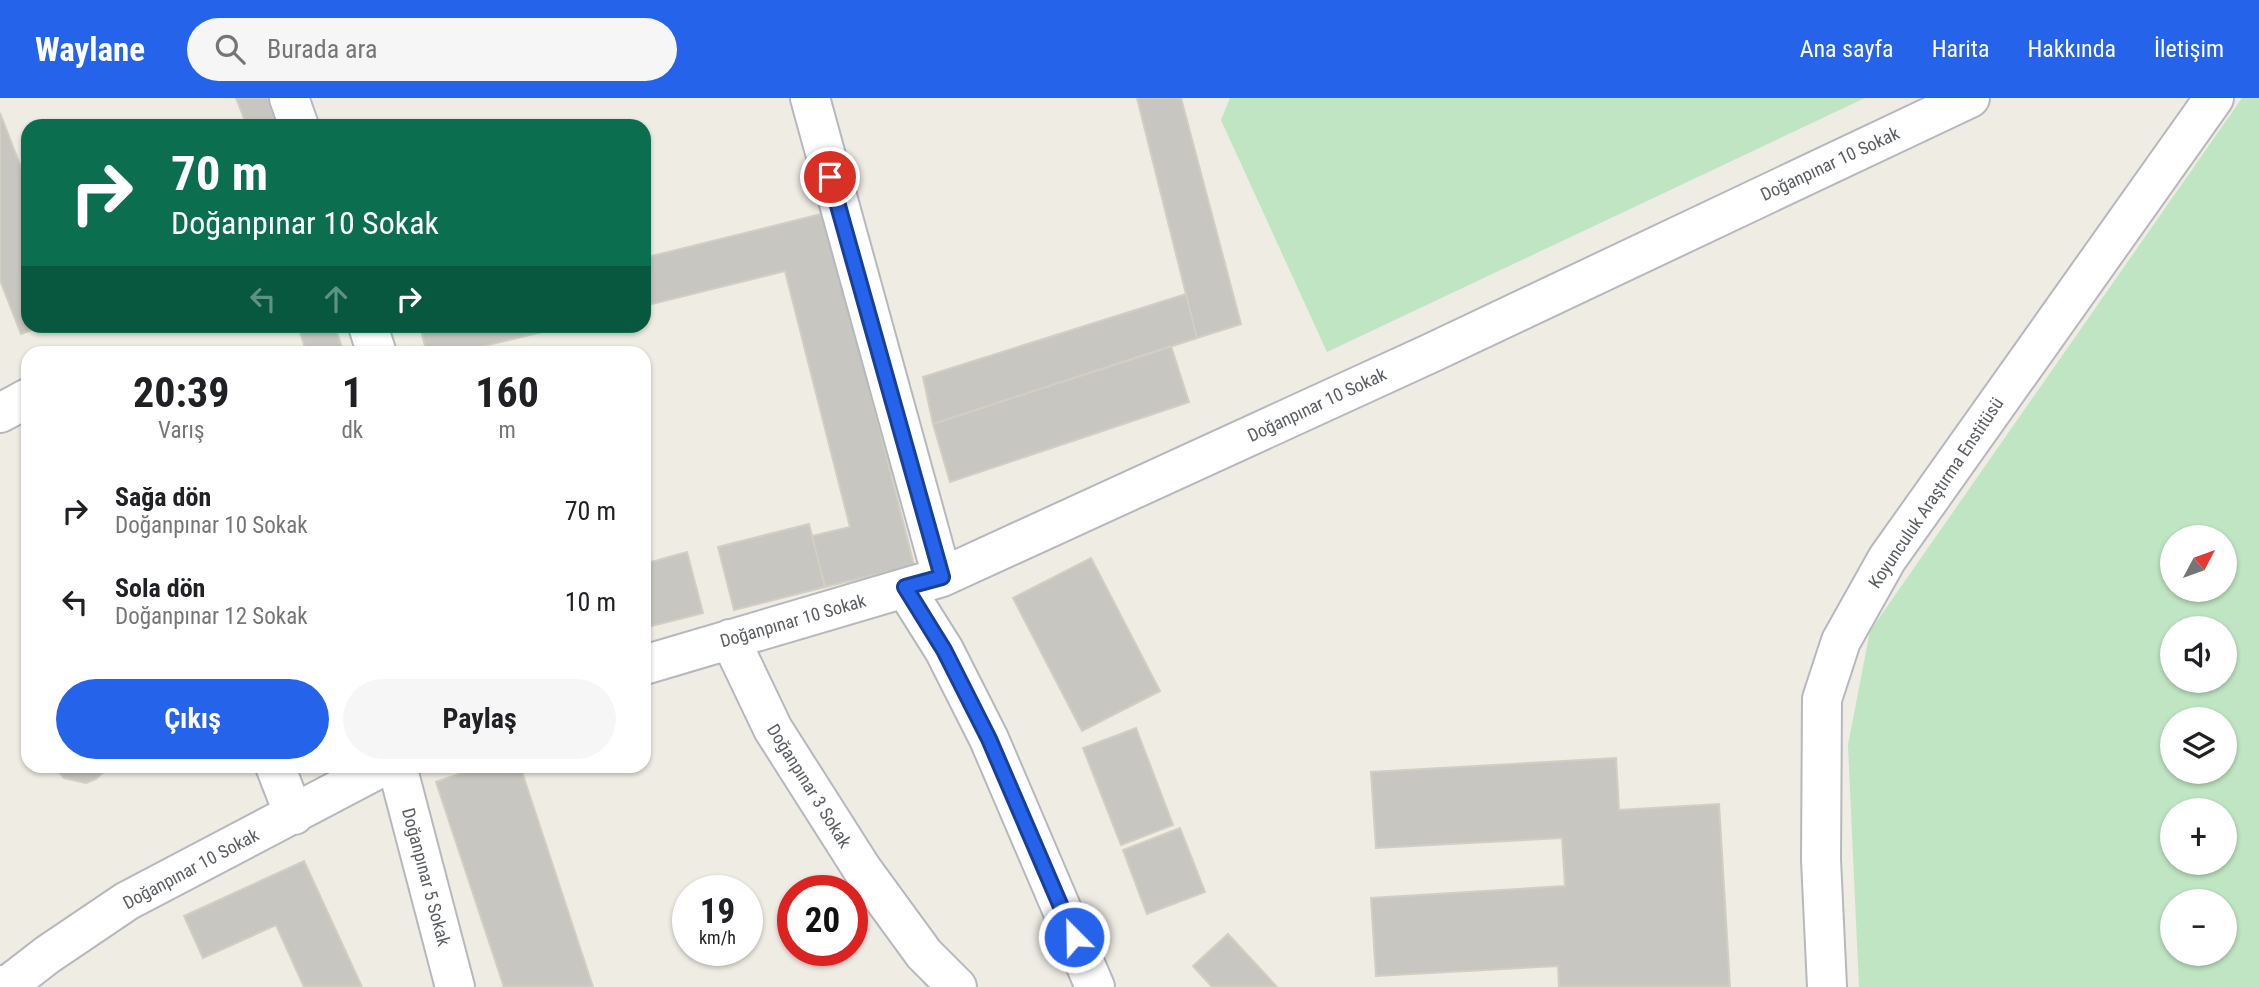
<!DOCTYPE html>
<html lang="tr">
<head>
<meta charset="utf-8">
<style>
  :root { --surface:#fff; --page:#f6f6f6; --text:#202124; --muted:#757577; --accent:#2563eb }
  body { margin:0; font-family:"Roboto Condensed",sans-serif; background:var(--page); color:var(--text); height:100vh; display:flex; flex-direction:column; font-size:26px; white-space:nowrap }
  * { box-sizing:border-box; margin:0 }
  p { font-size:23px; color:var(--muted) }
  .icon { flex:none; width:38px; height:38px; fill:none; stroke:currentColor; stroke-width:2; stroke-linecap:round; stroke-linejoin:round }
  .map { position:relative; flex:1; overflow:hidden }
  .details { position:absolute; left:21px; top:248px; width:630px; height:427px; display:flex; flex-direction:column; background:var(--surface); border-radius:21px; box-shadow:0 2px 5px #0004 }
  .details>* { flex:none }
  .top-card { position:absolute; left:21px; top:21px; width:630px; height:214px; border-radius:21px; box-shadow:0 2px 5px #0004; background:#0b6e4f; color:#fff; overflow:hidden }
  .needle { width:46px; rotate:49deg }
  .controls { position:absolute; left:2160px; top:427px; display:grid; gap:14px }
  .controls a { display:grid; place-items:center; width:77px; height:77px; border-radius:50%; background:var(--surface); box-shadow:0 2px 5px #0004; font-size:35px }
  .speed { position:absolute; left:672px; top:777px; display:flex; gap:14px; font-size:35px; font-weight:700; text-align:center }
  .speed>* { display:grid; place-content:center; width:91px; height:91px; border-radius:50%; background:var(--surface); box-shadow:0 2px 5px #0004; line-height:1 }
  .speed small { font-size:18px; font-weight:400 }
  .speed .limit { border:10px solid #d22; background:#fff; color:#111 }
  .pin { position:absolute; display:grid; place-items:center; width:60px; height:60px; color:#fff; margin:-30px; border:4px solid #fff; border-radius:50%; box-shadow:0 2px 7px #0007 }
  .me { position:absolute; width:77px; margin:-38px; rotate:337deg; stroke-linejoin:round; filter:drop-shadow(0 0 5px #0008) }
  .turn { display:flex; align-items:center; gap:24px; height:147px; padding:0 35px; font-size:32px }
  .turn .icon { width:91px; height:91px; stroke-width:2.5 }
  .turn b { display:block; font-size:49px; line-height:60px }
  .lanes { display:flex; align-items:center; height:66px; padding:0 35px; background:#0003; justify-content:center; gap:35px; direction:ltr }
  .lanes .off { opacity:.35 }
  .eta { display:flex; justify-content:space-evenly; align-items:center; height:119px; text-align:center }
  .eta b { font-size:42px; font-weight:700; line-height:49px }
  .action { display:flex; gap:14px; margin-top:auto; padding:14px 35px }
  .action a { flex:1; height:80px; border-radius:42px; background:var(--accent); color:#fff; font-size:28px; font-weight:700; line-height:80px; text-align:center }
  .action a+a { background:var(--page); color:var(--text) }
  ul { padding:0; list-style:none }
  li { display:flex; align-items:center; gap:21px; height:91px; padding:0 35px }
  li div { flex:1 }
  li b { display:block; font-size:26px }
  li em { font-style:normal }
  header { display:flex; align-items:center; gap:42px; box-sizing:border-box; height:98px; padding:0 35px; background:var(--accent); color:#fff }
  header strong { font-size:33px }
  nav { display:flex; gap:38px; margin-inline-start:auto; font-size:24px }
  .search { width:490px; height:63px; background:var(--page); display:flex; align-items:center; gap:18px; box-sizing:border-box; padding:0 24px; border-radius:38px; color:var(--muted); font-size:26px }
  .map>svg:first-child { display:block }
  .green { fill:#bfe5c2; fill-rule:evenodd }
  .building { fill:#c8c6c0; stroke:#d2cec1; stroke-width:2 }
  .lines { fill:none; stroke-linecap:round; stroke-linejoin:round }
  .minor-casing { stroke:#b5b8bd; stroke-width:42 }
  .minor { stroke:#fff; stroke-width:38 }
  .route-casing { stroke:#184099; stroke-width:18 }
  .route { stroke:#2563eb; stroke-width:12 }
  .labels { text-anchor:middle; stroke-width:7; stroke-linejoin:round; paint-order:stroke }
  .street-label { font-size:18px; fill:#5b5e63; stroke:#fff }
</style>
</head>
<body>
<header>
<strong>Waylane</strong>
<div class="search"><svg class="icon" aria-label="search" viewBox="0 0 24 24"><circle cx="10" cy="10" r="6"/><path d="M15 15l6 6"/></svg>Burada ara</div>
<nav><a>Ana sayfa</a><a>Harita</a><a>Hakkında</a><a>İletişim</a></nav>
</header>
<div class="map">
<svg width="2259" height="889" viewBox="0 0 2259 889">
  <rect width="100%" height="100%" fill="#eeece3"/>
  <!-- green -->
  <path class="green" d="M1230 0H1865L1327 254 1221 22Z
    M2242 0H2259V889H1859L1848 647 1870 533ZM2172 439H2224V492H2172ZM2172 530H2224V583H2172ZM2172 621H2224V674H2172ZM2172 712H2224V765H2172ZM2172 803H2224V856H2172Z"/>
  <!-- building -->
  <path class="building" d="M236 0H269L280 28H247Z
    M1137 0H1181L1241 226 1197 240Z
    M0 15 28 88V228H43L21 236 0 182Z
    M825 115 914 467 825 489 812 438 850 429 785 173 644 208V160Z
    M1186 196 1197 240 933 326 923 279Z
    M298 228H335L344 256H307Z
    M420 228H567L467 252 468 256H427Z
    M1171 248 1189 304 950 384 933 326Z
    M809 426 825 489 734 512 718 449Z
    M687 454 703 515 644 530V466Z
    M1091 460 1160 593 1082 633 1013 500Z
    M1136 630 1173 727 1121 747 1083 650Z
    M1616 660 1619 712 1719 706 1730 889H1559L1558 868 1376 878 1371 800 1565 788 1562 740 1376 750 1371 674Z
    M54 668H110L96 681 86 685 64 680Z
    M483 668H520L593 889H504L436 684Z
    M1180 730 1205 794 1147 816 1123 752Z
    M304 763 362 889H304L276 827 203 860 184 818Z
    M1228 836 1277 889H1212L1193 868Z"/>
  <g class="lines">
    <defs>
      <path id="minor" d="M289 0 299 28
        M810 0 942 479
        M368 228 377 256
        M0 315 28 300
        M905 490 944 552 989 641 1095 889
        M730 541 773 631 862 771 924 856 957 889
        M644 567 942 479 1431 255 1970 0
        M275 668 294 717
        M397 668 455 889
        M0 887 7 888 47 857 127 803 384 668
        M1827 889 1821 762 1822 601 1841 543 1887 461 2214 0"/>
    </defs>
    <!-- minor casing -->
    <use href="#minor" class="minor-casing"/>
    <!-- minor -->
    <use href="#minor" class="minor"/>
  </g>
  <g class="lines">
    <defs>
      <path id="route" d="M830 79 942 479 905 489 944 552 989 641 1074 839"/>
    </defs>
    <!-- route casing -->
    <use href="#route" class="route-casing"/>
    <!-- route -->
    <use href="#route" class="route"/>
  </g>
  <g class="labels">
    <!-- street labels -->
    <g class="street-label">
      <text transform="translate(1830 66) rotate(-25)" y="6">Doğanpınar 10 Sokak</text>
      <text transform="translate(1317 307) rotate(-25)" y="6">Doğanpınar 10 Sokak</text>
      <text transform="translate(1936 395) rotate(-56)" y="6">Koyunculuk Araştırma Enstitüsü</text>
      <text transform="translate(793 523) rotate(-16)" y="6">Doğanpınar 10 Sokak</text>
      <text transform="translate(809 688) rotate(58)" y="6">Doğanpınar 3 Sokak</text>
      <text transform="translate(191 771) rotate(-28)" y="6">Doğanpınar 10 Sokak</text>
      <text transform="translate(426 779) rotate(75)" y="6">Doğanpınar 5 Sokak</text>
    </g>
  </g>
</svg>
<div class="controls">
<a><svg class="needle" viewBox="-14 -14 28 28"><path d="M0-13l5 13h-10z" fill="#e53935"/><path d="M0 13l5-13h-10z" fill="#757577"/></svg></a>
<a><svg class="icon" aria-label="sound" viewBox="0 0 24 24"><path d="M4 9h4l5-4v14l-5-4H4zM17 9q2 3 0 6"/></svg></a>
<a><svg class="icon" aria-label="layers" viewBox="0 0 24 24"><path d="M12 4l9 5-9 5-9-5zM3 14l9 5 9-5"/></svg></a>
<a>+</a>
<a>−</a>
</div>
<div class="speed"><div>19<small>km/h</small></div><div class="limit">20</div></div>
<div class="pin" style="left:830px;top:79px;background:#d93025"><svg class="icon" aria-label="arrive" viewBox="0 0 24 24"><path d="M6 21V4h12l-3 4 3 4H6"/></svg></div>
<svg class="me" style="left:1074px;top:839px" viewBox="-20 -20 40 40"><circle r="17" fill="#2563eb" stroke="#fff" stroke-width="3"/><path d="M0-11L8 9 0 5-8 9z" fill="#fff"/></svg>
<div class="top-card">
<div class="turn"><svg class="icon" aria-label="right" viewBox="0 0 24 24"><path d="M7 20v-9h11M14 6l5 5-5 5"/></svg><div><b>70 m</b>Doğanpınar 10 Sokak</div></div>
<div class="lanes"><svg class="icon off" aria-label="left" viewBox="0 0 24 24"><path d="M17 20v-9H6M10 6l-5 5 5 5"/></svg><svg class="icon off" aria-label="ahead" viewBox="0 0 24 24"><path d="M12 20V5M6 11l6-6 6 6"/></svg><svg class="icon" aria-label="right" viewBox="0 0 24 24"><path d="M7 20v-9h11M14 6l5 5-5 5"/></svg></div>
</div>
<section class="details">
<div class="eta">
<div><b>20:39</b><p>Varış</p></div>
<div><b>1</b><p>dk</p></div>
<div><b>160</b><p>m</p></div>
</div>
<ul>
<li><svg class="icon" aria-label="right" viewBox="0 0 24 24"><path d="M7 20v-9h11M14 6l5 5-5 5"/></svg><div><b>Sağa dön</b><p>Doğanpınar 10 Sokak</p></div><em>70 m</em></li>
<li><svg class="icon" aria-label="left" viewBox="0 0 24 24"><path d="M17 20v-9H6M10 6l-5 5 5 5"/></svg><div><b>Sola dön</b><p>Doğanpınar 12 Sokak</p></div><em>10 m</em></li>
</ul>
<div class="action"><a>Çıkış</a><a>Paylaş</a></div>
</section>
</div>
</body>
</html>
